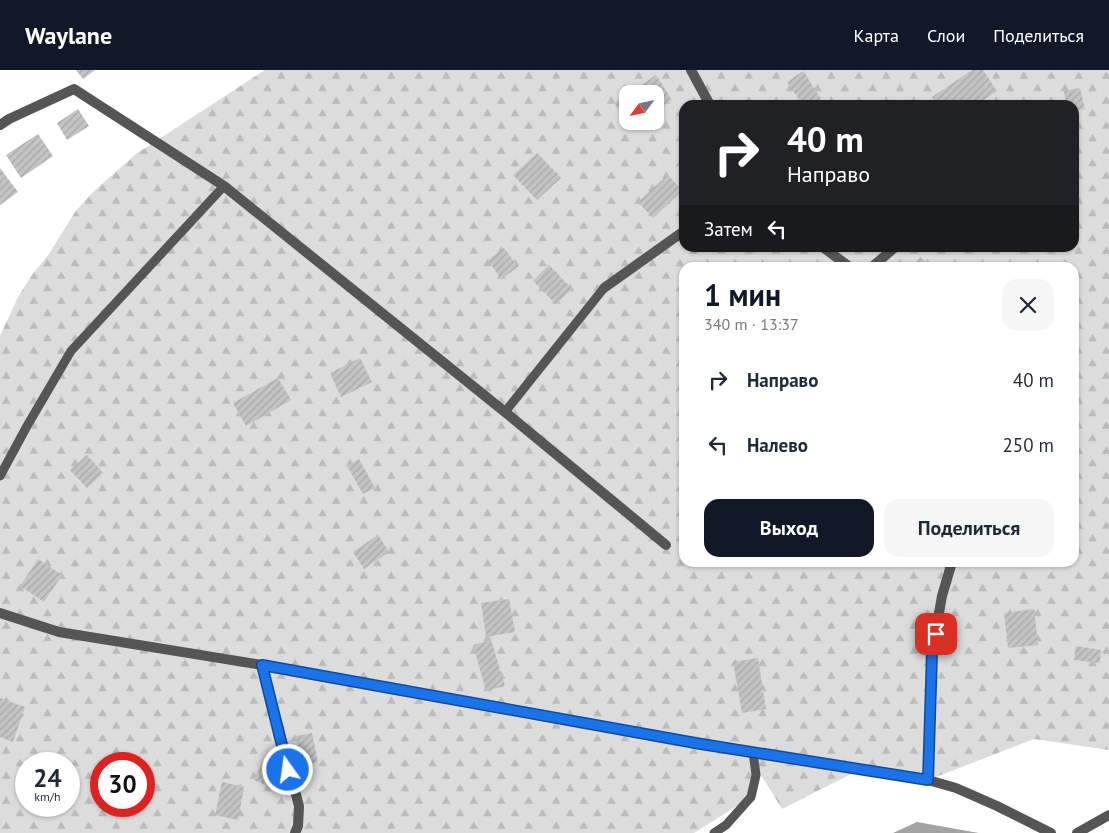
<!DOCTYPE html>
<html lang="ru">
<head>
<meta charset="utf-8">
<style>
  :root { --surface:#fff; --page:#f6f6f7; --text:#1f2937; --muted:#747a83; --accent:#111827 }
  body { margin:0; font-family:"PT Sans",sans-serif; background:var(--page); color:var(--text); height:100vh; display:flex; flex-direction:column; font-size:19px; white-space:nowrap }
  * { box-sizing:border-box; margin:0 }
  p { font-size:16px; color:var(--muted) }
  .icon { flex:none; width:28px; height:28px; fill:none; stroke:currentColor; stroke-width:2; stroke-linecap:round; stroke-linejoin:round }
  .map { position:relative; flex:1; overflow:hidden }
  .side { position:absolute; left:679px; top:192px; width:400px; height:305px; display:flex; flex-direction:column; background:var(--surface); border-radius:15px; box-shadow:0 1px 4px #0004 }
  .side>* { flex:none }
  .hud { position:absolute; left:679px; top:30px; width:400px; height:152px; border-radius:15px; box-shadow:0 1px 4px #0004; background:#202124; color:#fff; overflow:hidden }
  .needle { width:32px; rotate:237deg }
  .tools { position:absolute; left:619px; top:15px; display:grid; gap:10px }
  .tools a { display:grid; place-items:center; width:45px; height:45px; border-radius:10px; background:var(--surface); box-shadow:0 1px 4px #0004; font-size:25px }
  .speed { position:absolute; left:15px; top:682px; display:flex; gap:10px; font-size:25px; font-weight:700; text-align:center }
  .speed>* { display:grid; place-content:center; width:65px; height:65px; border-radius:50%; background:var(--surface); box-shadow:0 1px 4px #0004; line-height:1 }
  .speed small { font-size:12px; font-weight:400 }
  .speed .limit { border:8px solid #d22; background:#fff; color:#111 }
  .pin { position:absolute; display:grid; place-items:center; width:42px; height:42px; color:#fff; margin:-21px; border-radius:10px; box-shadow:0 2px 8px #0006 }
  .me { position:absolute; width:55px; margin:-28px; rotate:346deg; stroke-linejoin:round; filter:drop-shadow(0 0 4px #0008) }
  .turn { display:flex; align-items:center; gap:18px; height:105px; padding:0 25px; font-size:22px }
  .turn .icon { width:65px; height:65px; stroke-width:2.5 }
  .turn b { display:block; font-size:35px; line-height:42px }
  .then { display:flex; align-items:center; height:48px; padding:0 25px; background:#0003; gap:10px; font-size:19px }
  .round { display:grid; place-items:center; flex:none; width:52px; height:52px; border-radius:15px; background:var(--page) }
  .headline { display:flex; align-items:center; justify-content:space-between; height:85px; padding:0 25px }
  h1 { font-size:30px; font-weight:700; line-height:38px; color:var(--accent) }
  .cta { display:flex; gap:10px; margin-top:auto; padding:10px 25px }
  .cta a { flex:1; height:58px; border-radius:15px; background:var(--accent); color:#fff; font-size:20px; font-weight:700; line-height:58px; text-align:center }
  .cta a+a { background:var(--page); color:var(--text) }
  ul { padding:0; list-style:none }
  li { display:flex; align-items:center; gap:15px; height:65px; padding:0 25px }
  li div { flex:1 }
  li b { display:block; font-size:19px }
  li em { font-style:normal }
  header { display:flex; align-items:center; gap:30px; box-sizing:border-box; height:70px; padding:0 25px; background:var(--accent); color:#fff }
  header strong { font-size:24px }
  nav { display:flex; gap:28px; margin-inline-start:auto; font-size:18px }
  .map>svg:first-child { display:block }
  .forest { fill:url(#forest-firs); fill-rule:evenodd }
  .water { fill:#a3a3a3 }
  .building { fill:url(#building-hatch) }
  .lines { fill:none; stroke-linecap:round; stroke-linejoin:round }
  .service { stroke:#555; stroke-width:9 }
  .minor { stroke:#555; stroke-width:10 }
  .route-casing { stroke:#114b97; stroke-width:12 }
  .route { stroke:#1a73e8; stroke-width:9 }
</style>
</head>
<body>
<header>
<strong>Waylane</strong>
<nav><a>Карта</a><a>Слои</a><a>Поделиться</a></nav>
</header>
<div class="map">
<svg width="1109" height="763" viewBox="0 0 1109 763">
  <defs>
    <pattern id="forest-firs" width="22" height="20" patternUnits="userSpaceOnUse" patternTransform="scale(1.25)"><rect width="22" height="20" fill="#dcdcdc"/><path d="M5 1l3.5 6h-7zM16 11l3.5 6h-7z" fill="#bbb"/></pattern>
    <pattern id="building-hatch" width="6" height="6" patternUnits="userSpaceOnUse" patternTransform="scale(1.25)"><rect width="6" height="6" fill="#c4c4c4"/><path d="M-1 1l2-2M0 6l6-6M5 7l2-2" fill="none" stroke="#a7a7a7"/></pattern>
  </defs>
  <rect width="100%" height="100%" fill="#fff"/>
  <!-- forest -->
  <path class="forest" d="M265 0H1109V680L1034 669 928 710 865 697 782 739 761 705 751 727 694 763H0V266L18 227 32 205 49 184 75 142 93 122 136 84ZM628 24H655V51H628ZM684 35H1074V178H684ZM684 198H1074V492H684ZM26 694H69V736H26ZM101 694H144V736H101Z"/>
  <!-- water -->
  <path class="water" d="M917 752 979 763H893Z"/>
  <!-- building -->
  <path class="building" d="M76 0H95L83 9Z
    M972 0H983L997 21 976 35H937L932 27Z
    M803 1 821 29 811 35H803L787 12Z
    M656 5 672 30 655 41V24H628V51H640L631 57 614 33Z
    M1080 18 1085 39 1074 41V35H1066L1064 21Z
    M78 39 89 56 67 70 57 53Z
    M38 64 53 86 21 108 6 85Z
    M537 83 561 108 537 130 513 105Z
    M0 98 18 122 0 135Z
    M668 105 682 121 653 148 638 132Z
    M504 178 518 197 501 209 488 190Z
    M920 187 933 198H911Z
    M549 195 572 219 556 234 533 211Z
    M360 288 372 312 341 327 330 303Z
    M278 308 291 330 246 356 233 333Z
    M1074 369H1077V394H1074Z
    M87 385 103 403 87 418 70 400Z
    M359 389 375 418 363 424 347 396Z
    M378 465 389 482 364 499 353 482Z
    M38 489 62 505 44 532 20 516Z
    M509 529 515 562 486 567 481 533Z
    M1034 539 1038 575 1008 578 1004 543Z
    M491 570 505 616 486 621 473 575Z
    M1076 576 1101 580 1100 593 1074 590Z
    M758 588 766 639 742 643 733 592Z
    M0 628 25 637 13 672 0 667Z
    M312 663 318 692 303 696 296 666Z
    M262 693 288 706 280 722 254 710Z
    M222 712 244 717 238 750 215 745Z"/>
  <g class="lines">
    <!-- service -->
    <path class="service" d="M505 342 604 218
      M0 406 27 356 71 281 224 116
      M714 763 726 755 751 727 756 705 753 682"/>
    <!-- minor -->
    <path class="minor" d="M691 0 710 35
      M0 55 9 49 74 19 224 116 505 342 666 475
      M824 178 851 198
      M871 198 894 178
      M604 218 684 161
      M0 543 59 562 262 595
      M928 710 956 718 997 736 1051 763
      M295 763 298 756 299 736 262 595 701 674 928 710 932 583 942 526 952 492
      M1077 763 1109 745"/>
  </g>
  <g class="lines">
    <defs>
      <path id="route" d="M288 700 262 595 701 674 928 710 932 583 936 564"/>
    </defs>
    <!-- route casing -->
    <use href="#route" class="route-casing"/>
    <!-- route -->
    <use href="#route" class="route"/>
  </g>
</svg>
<div class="tools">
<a><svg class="needle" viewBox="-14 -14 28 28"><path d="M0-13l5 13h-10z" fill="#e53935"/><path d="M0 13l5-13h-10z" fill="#747a83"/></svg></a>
</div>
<div class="speed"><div>24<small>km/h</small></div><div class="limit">30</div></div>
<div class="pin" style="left:936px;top:564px;background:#d93025"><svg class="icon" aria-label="arrive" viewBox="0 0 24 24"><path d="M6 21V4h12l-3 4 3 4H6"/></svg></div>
<svg class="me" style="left:288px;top:700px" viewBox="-20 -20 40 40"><circle r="17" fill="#1a73e8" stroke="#fff" stroke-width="3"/><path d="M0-11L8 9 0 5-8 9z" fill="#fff"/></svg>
<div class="hud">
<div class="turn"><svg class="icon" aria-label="right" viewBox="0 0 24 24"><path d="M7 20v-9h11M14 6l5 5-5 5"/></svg><div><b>40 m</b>Направо</div></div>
<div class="then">Затем<svg class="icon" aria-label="left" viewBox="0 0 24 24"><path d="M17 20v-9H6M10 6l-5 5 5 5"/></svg></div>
</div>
<section class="side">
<div class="headline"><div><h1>1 мин</h1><p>340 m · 13:37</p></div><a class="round"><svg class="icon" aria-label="close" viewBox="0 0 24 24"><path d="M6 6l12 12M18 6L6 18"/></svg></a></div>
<ul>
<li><svg class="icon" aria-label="right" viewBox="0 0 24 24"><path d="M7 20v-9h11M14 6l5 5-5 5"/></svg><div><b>Направо</b></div><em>40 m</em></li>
<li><svg class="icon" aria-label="left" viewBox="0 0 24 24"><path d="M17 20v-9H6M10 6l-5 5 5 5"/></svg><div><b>Налево</b></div><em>250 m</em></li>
</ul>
<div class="cta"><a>Выход</a><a>Поделиться</a></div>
</section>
</div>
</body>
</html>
